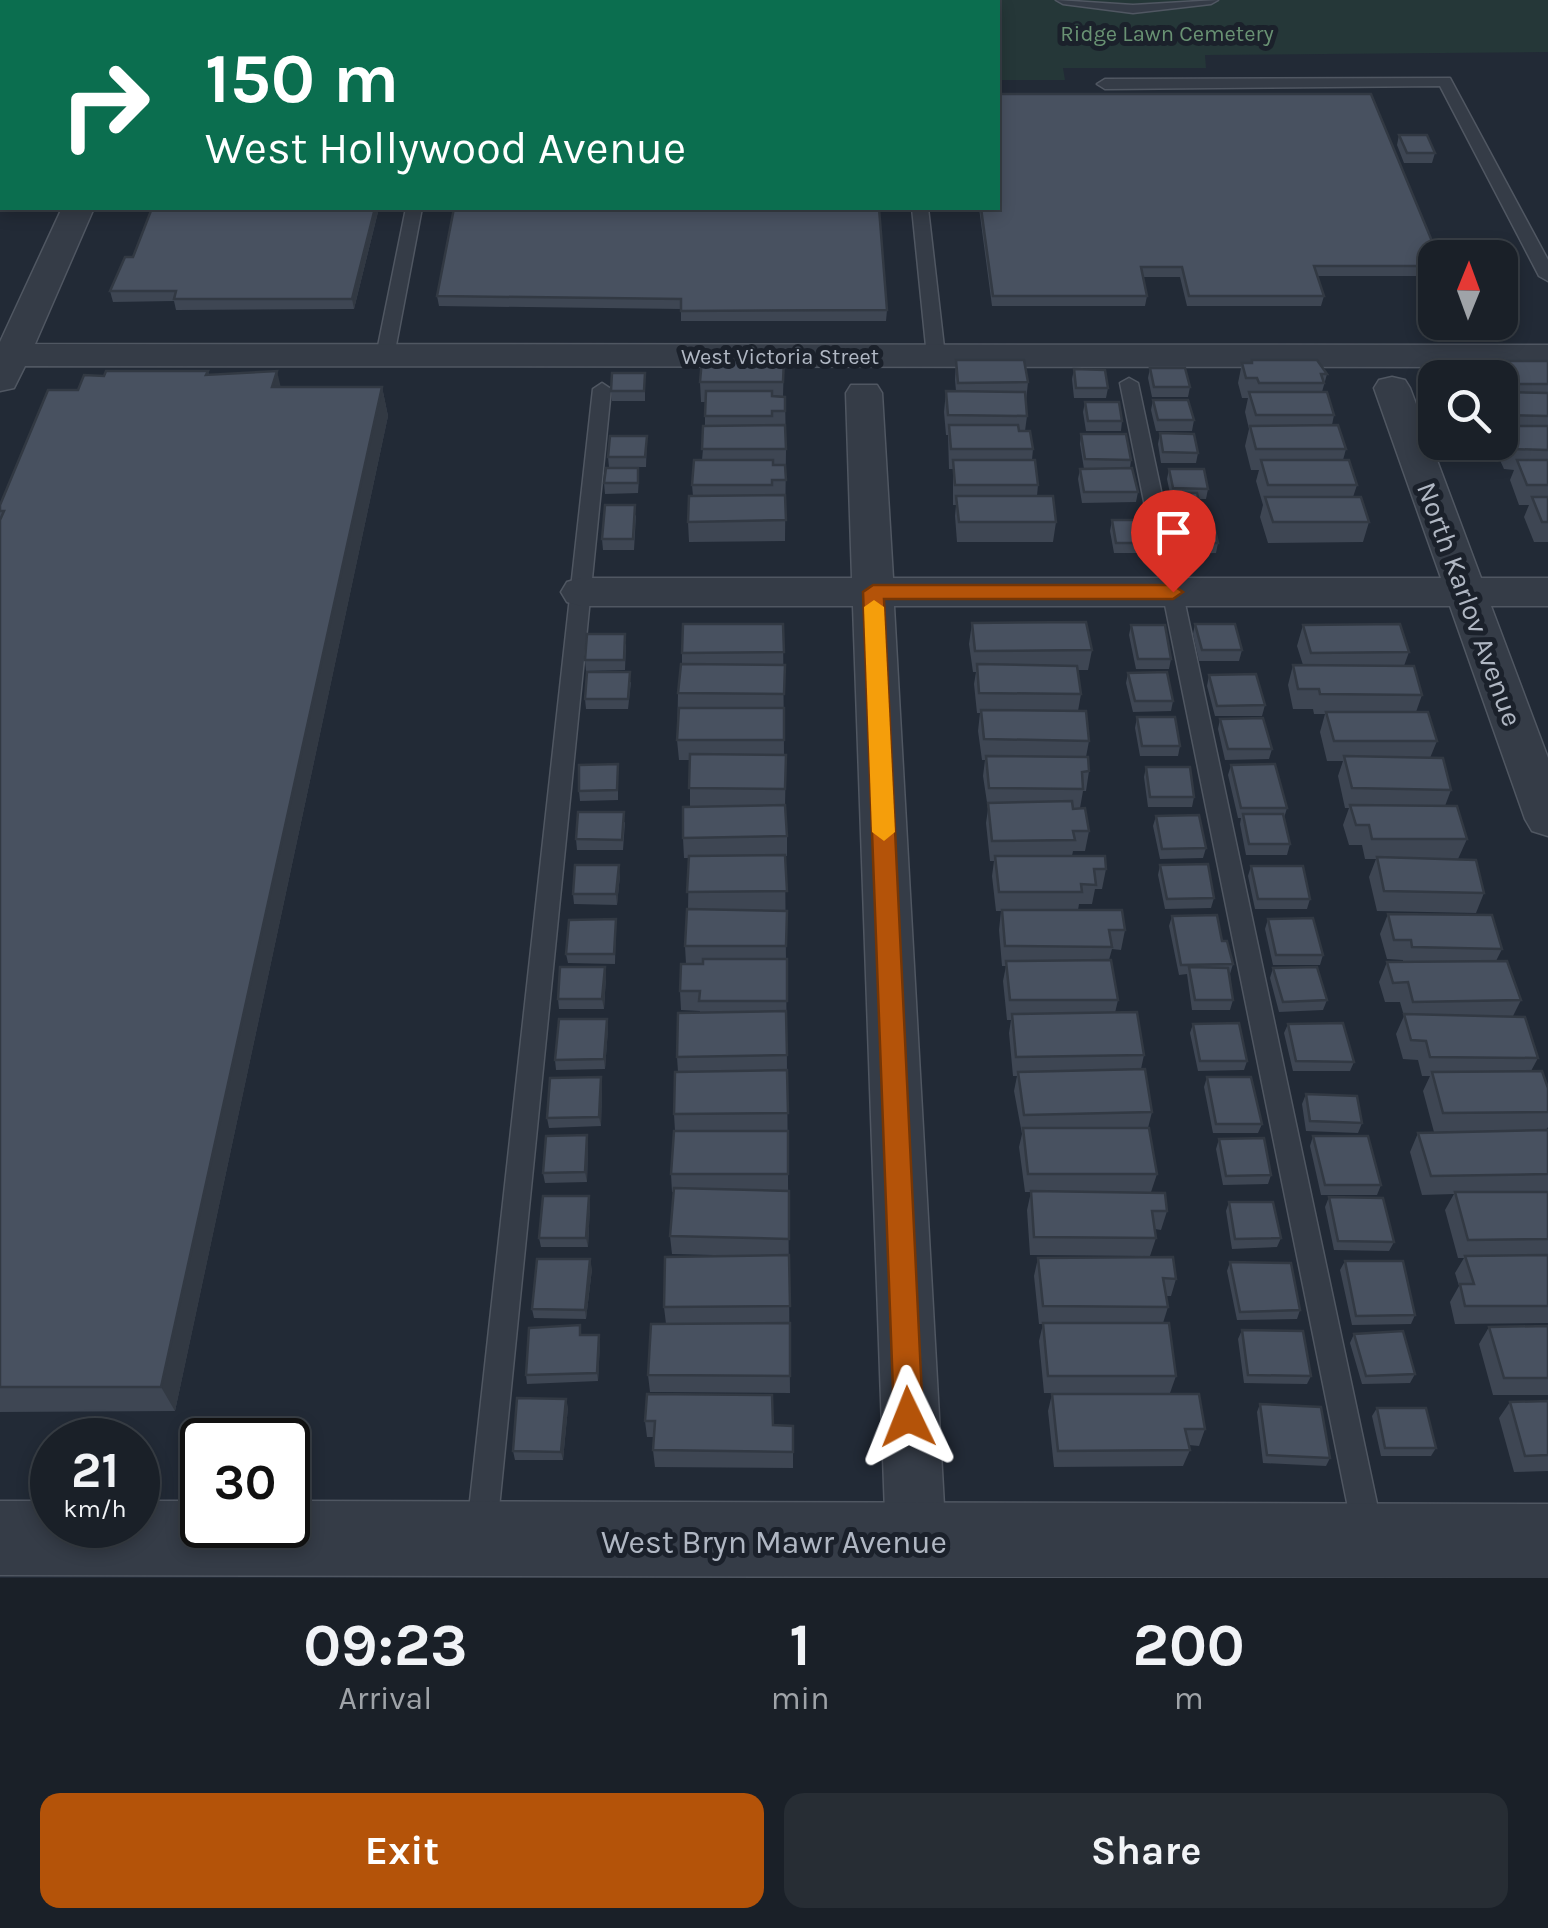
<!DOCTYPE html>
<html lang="en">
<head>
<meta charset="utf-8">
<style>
  :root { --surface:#1a2028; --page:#272d34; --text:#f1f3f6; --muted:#9fa3a8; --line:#383e45; --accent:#b45309 }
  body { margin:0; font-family:Karla,sans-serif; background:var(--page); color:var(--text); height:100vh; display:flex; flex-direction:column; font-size:38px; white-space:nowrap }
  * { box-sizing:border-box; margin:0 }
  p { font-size:32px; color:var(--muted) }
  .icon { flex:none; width:55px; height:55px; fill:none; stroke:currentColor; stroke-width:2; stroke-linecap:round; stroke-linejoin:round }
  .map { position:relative; height:1578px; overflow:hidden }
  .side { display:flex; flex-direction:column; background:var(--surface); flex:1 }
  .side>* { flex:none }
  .guide { position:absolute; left:0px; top:0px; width:1000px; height:210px; box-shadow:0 5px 15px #0003,0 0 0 2px var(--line); background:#0b6e4f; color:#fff; overflow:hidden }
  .needle { width:65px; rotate:1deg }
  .controls { position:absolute; left:1418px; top:240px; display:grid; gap:20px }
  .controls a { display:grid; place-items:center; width:100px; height:100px; border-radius:20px; background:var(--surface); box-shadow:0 5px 15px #0003,0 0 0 2px var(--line); font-size:50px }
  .speed { position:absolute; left:30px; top:1418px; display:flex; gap:20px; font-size:50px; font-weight:700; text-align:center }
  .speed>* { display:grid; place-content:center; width:130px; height:130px; border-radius:50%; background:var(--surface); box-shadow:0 5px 15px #0003,0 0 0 2px var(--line); line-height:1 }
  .speed small { font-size:25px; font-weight:400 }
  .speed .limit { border:5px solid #111; border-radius:15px; background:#fff; color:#111 }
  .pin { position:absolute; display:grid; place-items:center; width:85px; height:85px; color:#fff; margin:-102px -42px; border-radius:50% 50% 50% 0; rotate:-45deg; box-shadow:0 0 10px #0007 }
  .pin .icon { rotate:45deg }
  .me { position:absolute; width:110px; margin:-55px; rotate:358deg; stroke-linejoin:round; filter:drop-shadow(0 0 8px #0008) }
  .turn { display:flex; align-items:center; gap:35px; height:210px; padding:0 40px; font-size:45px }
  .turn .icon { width:130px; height:130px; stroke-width:2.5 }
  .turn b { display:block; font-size:70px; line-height:85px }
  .eta { display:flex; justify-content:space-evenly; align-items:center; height:170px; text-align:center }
  .eta b { font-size:60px; font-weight:700; line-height:70px }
  .primary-button { display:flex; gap:20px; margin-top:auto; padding:20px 40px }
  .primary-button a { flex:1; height:115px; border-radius:20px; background:var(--accent); color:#fff; font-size:40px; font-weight:700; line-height:115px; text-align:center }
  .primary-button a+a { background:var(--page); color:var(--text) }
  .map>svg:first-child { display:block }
  .green { fill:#253738 }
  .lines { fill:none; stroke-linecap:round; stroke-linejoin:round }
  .service-casing { stroke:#505762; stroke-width:3 }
  .minor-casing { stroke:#505762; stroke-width:3 }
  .tertiary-casing { stroke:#505762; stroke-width:3 }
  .service { fill:#353c47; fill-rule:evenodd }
  .minor { fill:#353c47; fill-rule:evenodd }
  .tertiary { fill:#353c47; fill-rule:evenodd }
  .wall { fill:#3e4653 }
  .shaded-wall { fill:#323943 }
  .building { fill:#485160; stroke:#323943; stroke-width:2.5 }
  .route { fill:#b45309; stroke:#753606; stroke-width:2.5 }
  .slow { fill:#f59e0b }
  .labels { text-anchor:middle; stroke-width:10; stroke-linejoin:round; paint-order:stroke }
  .far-park-label { font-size:22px; fill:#699273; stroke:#1b212b }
  .far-street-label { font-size:22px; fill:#b0b7c3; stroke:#1b212b }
  .street-label { font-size:28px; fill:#b0b7c3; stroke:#1b212b }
  .near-street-label { font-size:32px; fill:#b0b7c3; stroke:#1b212b }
</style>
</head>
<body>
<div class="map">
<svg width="1548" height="1578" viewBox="0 0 1548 1578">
  <rect width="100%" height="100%" fill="#222a36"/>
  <!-- green -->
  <path class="green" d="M604 0H1548V52L1205 55 1206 68H1063L1065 80H998V2Z"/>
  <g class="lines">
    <defs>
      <path id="service" d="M1056 0 1133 5 1218 0 1211 4 1133 13 1063 4Z
        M1450 78 1548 260V281L1539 276 1440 86 1105 89 1097 84 1105 79Z
        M0 151H2V161H0Z
        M406 208H422L394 356 385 361 376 356Z
        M912 208H928L945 356 936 361 927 356Z
        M1129 378 1138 383 1383 1532 1379 1543 1368 1547 1357 1543 1353 1532 1120 383Z
        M602 383 611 389 497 1528 493 1539 482 1543 471 1539 467 1528 593 389Z"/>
      <path id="minor" d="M62 208H94L35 344 1548 345V367L25 366 14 388 0 391V342Z
        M1392 377 1405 380 1410 388 1481 578H1548V606H1491L1548 758V836L1532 831 1525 819 1450 606H894L946 1542 938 1564 916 1572 894 1564 886 1542 853 606H581L567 602 561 592 567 582 581 578H852L846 393 851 385H877L882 393 893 578H1441L1374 388 1379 380Z"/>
      <path id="tertiary" d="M0 1501H52V1525H138V1501H202V1525H288V1501L1548 1504V1578L0 1575Z"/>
    </defs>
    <!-- service casing -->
    <use href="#service" class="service-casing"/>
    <!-- minor casing -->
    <use href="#minor" class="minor-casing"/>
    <!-- tertiary casing -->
    <use href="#tertiary" class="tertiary-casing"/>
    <!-- service -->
    <use href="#service" class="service"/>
    <!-- minor -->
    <use href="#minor" class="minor"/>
    <!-- tertiary -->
    <use href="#tertiary" class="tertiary"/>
  </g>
  <!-- wall -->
  <path class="wall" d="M1399 135 1435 153 1432 163H1404L1397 145Z
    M152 208H379L354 309 176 310 174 301 113 302 110 291 133 257Z
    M454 208 887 310 886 321H681V309L439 306 437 296Z
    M979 208H998L1435 258V276H1317L1324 296 1321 306H1187L1180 277H1143L1147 296 1145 306H992Z
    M784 359 783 397H785L786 449 785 541 689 542 688 522 693 496 692 485 702 460 705 426V402H701L700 382Z
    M956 360 1028 382 1026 402 1027 416 1025 431 1033 449 1032 460 1038 485 1037 496 1056 522 1053 542H957L955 516 956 505H953V469H949L948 435H946L944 412 946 391H956L955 380Z
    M1252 360 1327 374 1322 392 1334 415 1332 425 1346 449 1343 460 1357 485 1353 497 1369 522 1363 542 1268 543 1260 517 1263 505 1256 481 1259 470H1251L1245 446 1249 429 1245 412 1248 398H1242L1238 383 1242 363H1251Z
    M1477 361H1548V542H1534L1524 517 1529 505H1519L1510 480 1514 470 1504 469 1494 447 1496 442H1500V378H1472Z
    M1150 368 1190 387 1188 397H1152L1148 378Z
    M1074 369 1108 388 1106 398H1074L1072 379Z
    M208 371 209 375 281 387H382L388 416 175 1411 0 1412V505L104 376Z
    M645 373V401H612L611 391Z
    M1153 400 1194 420 1192 431H1156L1151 410Z
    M1085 402 1122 421 1121 431H1086L1083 412Z
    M1160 433 1198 453 1196 463H1161L1158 444Z
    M1081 434 1131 460 1130 468 1138 492 1136 502 1082 503 1078 479 1080 469H1084L1080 444Z
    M647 436 646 467H609L608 457Z
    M1169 469 1208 489 1206 499H1198L1196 512 1177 511 1176 499 1171 498 1167 479Z
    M639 478 638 493 605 494 604 483Z
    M636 515 634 550H603L602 539Z
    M1112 520 1148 543 1146 553H1114L1110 531Z
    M1176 522 1218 543 1216 553 1178 554 1174 532Z
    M972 623 1092 650 1088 670H1078L1081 694 1078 711 1089 741 1086 757 1089 771 1086 791H1083L1080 808 1089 831 1085 851H1073L1072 856 1106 869 1102 889H1095L1092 904H1079L1078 910 1125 930 1121 950 1112 949 1109 960 1118 1000 1115 1013 1144 1055 1141 1069 1152 1112 1148 1128 1157 1174 1151 1192H1078L1167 1211 1161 1230 1155 1229 1156 1238 1150 1256 1030 1255 1027 1210 1031 1192H1025L1019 1147 1022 1134 1014 1091 1017 1076H1013L1009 1033 1011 1020H1007L1003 981 1006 966H1002L999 930 1001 911H996L992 876 994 861H990L986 823 988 809 983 776 985 760H982L978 731 980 713H977L974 684 976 672H973L969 644Z
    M783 624 784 755H786L785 808 787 836V856H785L790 1393 650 1392 648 1375 666 1324 664 1307 755 1256 672 1254 670 1236 674 1192H672L671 1174 675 1131 674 1114 678 1072 677 1057 700 1013V1011L681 1010 680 991 686 964 685 946 688 909 689 858H684L683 838 690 807V760H679L677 740 678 693 682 664V653Z
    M1195 624 1242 650 1239 661H1199L1193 634Z
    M1131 625 1171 659 1169 669H1136L1129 635Z
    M1303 625 1409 652 1404 666 1422 695 1416 712 1437 741 1430 758 1451 790 1445 806 1467 839 1458 859 1484 893 1476 913 1377 911 1369 877 1376 859H1365L1362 845H1349L1343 825 1349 808H1345L1338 776 1343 761H1327L1320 732 1325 714H1314L1313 709H1293L1288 685 1293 665H1303L1297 646Z
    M626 644 625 670 586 671 585 660Z
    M1128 673 1173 701 1171 711 1133 712 1126 683Z
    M1209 675 1265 705 1262 716H1215L1207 686Z
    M631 682 628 709H586L585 699Z
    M1137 717 1180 746 1178 756H1140L1135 728Z
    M1220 719 1272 749 1269 759 1225 760 1218 729Z
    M618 764V800L580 801 579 791Z
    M1231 765 1287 808 1284 818 1290 844 1287 855H1246L1240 824 1241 818H1238L1228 775Z
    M1146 767 1194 797 1192 807H1148L1144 777Z
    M1156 816 1206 848 1203 858 1160 859 1153 826Z
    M625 822 623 850H577L576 839Z
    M1160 865 1214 898 1211 908 1165 909 1158 875Z
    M1251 866 1310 899 1307 909H1255L1248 876Z
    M620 875 617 905 574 904 573 894Z
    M1388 914 1502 949 1496 961 1521 1000 1513 1016 1538 1058 1531 1071 1548 1088V1127L1546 1130H1548V1323L1455 1324 1450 1302 1459 1286 1455 1273 1464 1258H1458L1445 1210 1454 1194 1422 1195 1410 1152 1418 1133 1512 1131 1434 1132 1423 1091 1430 1076H1422L1418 1060 1403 1059 1396 1034 1404 1016 1400 1002H1385L1379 982 1387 962H1403V960L1387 959 1380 934Z
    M1172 916 1222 941 1233 964 1230 974 1233 1000 1230 1010H1192L1187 974 1179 975 1169 926Z
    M616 919 615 964 568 963 566 954Z
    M1268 919 1323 955 1320 965H1273L1265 929Z
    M605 967 606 977 604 1009H559L558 999Z
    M1273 968 1327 1000 1323 1010 1279 1012 1270 978Z
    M607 1019 608 1029 605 1069 556 1070 555 1060Z
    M1193 1024 1247 1061 1244 1070 1198 1071 1190 1033Z
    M1288 1024 1354 1062 1350 1071H1293L1284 1033Z
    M601 1077 602 1087 601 1126 549 1128 547 1118Z
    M1207 1077 1262 1124 1258 1133H1213L1204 1087Z
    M1306 1094 1362 1123 1358 1133 1306 1131 1302 1104Z
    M587 1135 588 1144 587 1182 545 1183 543 1173Z
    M1313 1136 1381 1185 1377 1195H1321L1310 1146Z
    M1219 1139 1271 1175 1268 1184 1223 1185 1216 1149Z
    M589 1196 590 1205 588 1247H541L539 1238Z
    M1329 1197 1394 1242 1389 1251 1334 1250 1325 1207Z
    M1229 1202 1281 1238 1277 1247 1232 1249 1226 1211Z
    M1038 1258 1176 1279 1171 1296H1166L1168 1307 1163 1323 1176 1376 1170 1393H1044L1039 1341 1043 1324H1039L1034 1276Z
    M1345 1261 1415 1315 1411 1324 1352 1325 1340 1270Z
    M1230 1262 1300 1310 1297 1319 1237 1320 1227 1271Z
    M592 1269 586 1319 534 1318 532 1309Z
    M1548 1326V1395H1493L1479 1344 1489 1327Z
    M1242 1330 1311 1376 1307 1384 1244 1383 1238 1339Z
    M1354 1334 1415 1374 1410 1383 1362 1384 1350 1343Z
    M581 1335 600 1344 598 1381 527 1384 526 1375Z
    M1052 1394 1205 1429 1199 1446 1189 1445 1190 1450 1183 1466 1054 1467 1048 1411Z
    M1548 1401V1471L1514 1472 1499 1418 1510 1402Z
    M1260 1404 1330 1458 1326 1466 1263 1463 1257 1412Z
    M568 1407 563 1460H515L513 1451Z
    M1377 1408 1436 1448 1431 1456H1381L1372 1416Z
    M645 1421 793 1426V1468L655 1467 653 1450 654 1437H647Z"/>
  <!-- shaded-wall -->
  <path class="shaded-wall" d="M375 208H379L354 309 352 299Z
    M277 371 284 401 272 387Z
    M382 387 388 416 175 1411 161 1387Z
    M619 865 620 875 617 905 616 894Z
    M605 967 606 977 604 1009 602 999Z
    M607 1019 608 1029 605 1069 604 1059Z
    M601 1077 602 1087 601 1126 599 1117Z
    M587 1135 588 1144 587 1182 585 1172Z
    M589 1196 590 1205 588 1247 586 1238Z
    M590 1259 592 1269 586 1319 585 1310Z
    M599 1335 600 1344 598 1381 597 1373Z
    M566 1399 568 1407 563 1460 561 1452Z"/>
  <!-- building -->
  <path class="building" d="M225 0H476L475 2H224Z
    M998 94H1371L1439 258H1435V266H1314L1324 296H1189L1182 267H1141L1147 296H993L981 208H998Z
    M1399 135H1427L1435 153H1407Z
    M152 208H375L352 299H174L176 291H110L125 257H133Z
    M454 208H879L887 310 681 311V299L437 296Z
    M702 359H784L783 382H700Z
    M956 360H1024L1028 382 958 383Z
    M1252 360H1317L1327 374H1321L1324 383H1259L1257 378H1246L1242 363H1252Z
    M1477 361H1548V384H1500V378H1484Z
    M1150 368H1185L1190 387H1154Z
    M1074 369 1105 370 1108 388H1076Z
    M106 371H208L206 375 277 371 272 387H382L161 1387H0V520L4 511H0V505L48 390H78L84 375 104 376Z
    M612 373H645L644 391H611Z
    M706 391H772V396L785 397V411H772V416H705Z
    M946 391 1025 392 1027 416 948 415Z
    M1249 392H1327L1334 415H1256Z
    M1500 392 1548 393V416L1500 415Z
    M1153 400H1188L1194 420H1158Z
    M1085 402H1119L1122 421H1088Z
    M785 425 786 449H702L703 426Z
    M949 425H1018L1019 431H1030L1033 449H951Z
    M1338 425 1346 449H1256L1250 426Z
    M1501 426H1548V450L1512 449Z
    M1160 433 1194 434 1198 453 1163 452Z
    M1081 434H1126L1131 460 1085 459Z
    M610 436H647L645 457H608Z
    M694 460H773V465H785L786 480H772V485H692Z
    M953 460H1035L1038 485H955Z
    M1261 460H1349L1357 485H1268Z
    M1517 460H1548V485H1527Z
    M606 468H638V483H604Z
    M1132 468 1138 492H1084L1080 469Z
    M1169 469H1204L1208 489 1173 488Z
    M1177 493H1197L1199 501H1179Z
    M785 495 786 520 688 522 689 496Z
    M956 496H1053L1056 522H959Z
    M1265 497H1361L1369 522H1273Z
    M1532 497H1548V522H1542Z
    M605 505H635L633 539H602Z
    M1112 520H1143L1148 543H1116Z
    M1176 522H1213L1218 543H1180Z
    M1086 622 1092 650 975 651 972 623Z
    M683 624H783L784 652 682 653Z
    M1195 624H1235L1242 650H1202Z
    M1400 624 1409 652 1311 653 1303 625Z
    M1131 625H1165L1171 659H1138Z
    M587 634H625L624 660H585Z
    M681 664 785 665 784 694 678 693Z
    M977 664 1077 666 1081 694 979 693Z
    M1293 665 1414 666 1422 695 1320 694 1319 689H1298Z
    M587 672H630L628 699H585Z
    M1167 672 1173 701H1135L1128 673Z
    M1256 674 1265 705 1217 706 1209 675Z
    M679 708H784V740H677Z
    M981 710 1086 711 1089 741 984 739Z
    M1326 712H1428L1437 741H1334Z
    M1137 717H1175L1180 746H1142Z
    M1263 718 1272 749H1228L1220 719Z
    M690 754 786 755 785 789 689 788Z
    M986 756 1088 757 1089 771 1082 772 1083 789 989 788Z
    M1344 756 1443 758 1451 790 1352 788Z
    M618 764 617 790 579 791V765Z
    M1275 764 1287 808H1241L1231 765Z
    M1146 767H1190L1194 797H1150Z
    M1072 801 1073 809 1085 808 1089 831H1073L1075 840 992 841 988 803Z
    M785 805 787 836 683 838V807Z
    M1350 805 1457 806 1467 839H1372L1369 825H1356Z
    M578 812H624L622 840 576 839Z
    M1243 814H1283L1290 844H1249Z
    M1199 815 1206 848 1162 849 1156 816Z
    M785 855 787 891 687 892 689 856Z
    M995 856H1105L1106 869H1094L1096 885 1081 884 1082 892H999Z
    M1377 857 1476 860 1484 893 1384 891Z
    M1208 864 1214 898 1167 899 1160 865Z
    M575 865H619L616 894H573Z
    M1251 866H1303L1310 899H1258Z
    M687 909 787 911 786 946H685Z
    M1002 910H1122L1125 930H1109L1112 947 1005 946Z
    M1388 914 1492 915 1502 949 1412 947 1411 940H1394Z
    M1217 915 1222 941H1227L1233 964 1181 965 1172 916Z
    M1313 918 1323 955H1276L1268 919Z
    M616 919 614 954H566L569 920Z
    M703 959H787V1001H699L700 991H680L681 964H703Z
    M1111 960 1118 1000H1010L1006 961Z
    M1507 961 1521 1000 1413 1002 1408 982 1393 983 1387 962Z
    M560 967H605L602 999H558Z
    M1189 967 1228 968 1233 1000H1195Z
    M1317 967 1327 1000 1283 1002 1273 968Z
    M786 1011 787 1055 677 1057 678 1013Z
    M1137 1012 1144 1055 1016 1057 1012 1014Z
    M1404 1014 1525 1017 1538 1058 1430 1057 1426 1041 1411 1040Z
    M559 1019H607L604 1059 555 1060Z
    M1239 1023 1247 1061H1200L1193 1024Z
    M1343 1023 1354 1062 1296 1061 1288 1024Z
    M1145 1069 1152 1112 1024 1115 1018 1072Z
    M787 1070 788 1113 674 1114 675 1072Z
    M1542 1071 1548 1088V1112L1443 1113 1432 1072Z
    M601 1077 599 1117 547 1118 550 1078Z
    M1207 1077H1251L1262 1124H1216Z
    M1306 1094 1357 1096 1362 1123 1310 1121Z
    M1023 1128H1149L1157 1174H1028Z
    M1548 1130V1174L1431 1176 1418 1133Z
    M674 1131H788V1174H671Z
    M587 1135 585 1172 543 1173 546 1136Z
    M1313 1136H1368L1381 1185H1325Z
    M1264 1138 1271 1175 1226 1176 1219 1139Z
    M674 1188 789 1191V1239L670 1236Z
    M1031 1191 1165 1193 1167 1211H1152L1156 1238 1034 1237Z
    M1455 1192H1548V1239L1468 1240Z
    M543 1196H589L586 1238H539Z
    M1329 1197 1383 1198 1394 1242 1338 1241Z
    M1229 1202H1273L1281 1238 1235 1239Z
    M789 1255 790 1306 664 1307 665 1257Z
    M1548 1255V1306H1465L1460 1284H1474L1465 1256Z
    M1173 1257 1176 1279 1163 1278 1168 1307 1043 1306 1038 1258Z
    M537 1259H590L585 1310 532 1309Z
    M1345 1261H1403L1415 1315 1356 1316Z
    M1230 1262 1291 1263 1300 1310 1240 1312Z
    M790 1323V1376L648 1375 651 1324Z
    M1043 1323H1169L1176 1376H1048Z
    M580 1325V1335H599L597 1373 526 1375 529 1328Z
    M1548 1326V1378H1504L1489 1327Z
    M1242 1330 1303 1331 1311 1376 1248 1375Z
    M1403 1331 1415 1374 1366 1376 1354 1334Z
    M647 1394 772 1395 773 1425 793 1426V1452L653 1450 655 1421H645Z
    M1052 1394H1199L1205 1429H1185L1190 1450 1058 1451Z
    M517 1398 566 1399 561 1452 513 1451Z
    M1548 1401V1455L1525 1456 1510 1402Z
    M1260 1404 1321 1407 1330 1458 1267 1455Z
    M1377 1408H1426L1436 1448H1385Z"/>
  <!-- route -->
  <path class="route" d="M873 585H1173L1183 592 1173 599H884L923 1417 919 1427 908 1431 898 1427 894 1417 863 592Z"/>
  <!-- slow -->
  <path class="slow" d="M874 600 884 607 895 832 884 841 872 832 864 607Z"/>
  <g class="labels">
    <!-- far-park labels -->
    <g class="far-park-label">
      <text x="1167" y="41">Ridge Lawn Cemetery</text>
    </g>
    <!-- far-street labels -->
    <g class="far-street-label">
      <text x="780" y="364">West Victoria Street</text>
    </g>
    <!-- street labels -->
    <g class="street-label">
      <text transform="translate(1470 604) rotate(70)" y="10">North Karlov Avenue</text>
    </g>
    <!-- near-street labels -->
    <g class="near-street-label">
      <text x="774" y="1553">West Bryn Mawr Avenue</text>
    </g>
  </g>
</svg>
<div class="controls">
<a><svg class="needle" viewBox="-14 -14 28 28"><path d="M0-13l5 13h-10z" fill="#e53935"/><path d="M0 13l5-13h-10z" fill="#9fa3a8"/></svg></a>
<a><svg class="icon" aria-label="search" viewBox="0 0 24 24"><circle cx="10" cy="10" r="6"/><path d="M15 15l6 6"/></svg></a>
</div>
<div class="speed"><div>21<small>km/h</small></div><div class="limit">30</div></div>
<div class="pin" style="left:1173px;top:592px;background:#d93025"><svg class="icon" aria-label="arrive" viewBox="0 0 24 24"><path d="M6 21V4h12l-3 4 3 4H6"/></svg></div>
<svg class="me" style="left:908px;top:1417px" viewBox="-20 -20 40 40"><path d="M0-17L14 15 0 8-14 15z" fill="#b45309" stroke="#fff" stroke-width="4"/></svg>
<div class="guide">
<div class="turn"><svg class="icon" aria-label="right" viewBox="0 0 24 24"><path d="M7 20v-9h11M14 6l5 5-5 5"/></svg><div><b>150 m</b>West Hollywood Avenue</div></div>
</div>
</div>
<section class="side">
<div class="eta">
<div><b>09:23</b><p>Arrival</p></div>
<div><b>1</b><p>min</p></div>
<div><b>200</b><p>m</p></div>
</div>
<div class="primary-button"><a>Exit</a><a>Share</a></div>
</section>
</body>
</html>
